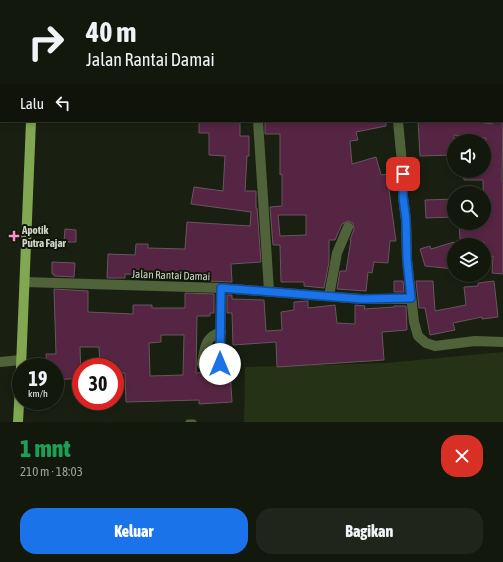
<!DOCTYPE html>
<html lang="id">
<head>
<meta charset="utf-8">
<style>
  :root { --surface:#13180d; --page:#20251b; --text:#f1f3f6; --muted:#9da09d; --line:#32372e; --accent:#1a73e8 }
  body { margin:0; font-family:"Asap Condensed",sans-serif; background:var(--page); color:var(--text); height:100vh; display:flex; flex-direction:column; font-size:15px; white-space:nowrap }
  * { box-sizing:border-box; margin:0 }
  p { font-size:13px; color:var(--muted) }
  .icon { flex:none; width:22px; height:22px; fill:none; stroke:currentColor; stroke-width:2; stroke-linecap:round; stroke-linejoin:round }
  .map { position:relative; height:422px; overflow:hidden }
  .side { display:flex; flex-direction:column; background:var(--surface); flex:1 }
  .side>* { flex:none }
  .guide { position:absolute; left:0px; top:0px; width:503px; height:122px; box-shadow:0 2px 6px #0003,0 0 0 1px var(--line); background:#13180d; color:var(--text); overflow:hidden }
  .tools { position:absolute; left:447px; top:134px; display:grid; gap:8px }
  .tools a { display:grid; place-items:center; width:44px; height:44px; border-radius:50%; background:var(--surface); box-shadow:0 2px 6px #0003,0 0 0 1px var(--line); font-size:20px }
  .speed { position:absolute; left:12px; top:358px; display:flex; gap:8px; font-size:20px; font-weight:700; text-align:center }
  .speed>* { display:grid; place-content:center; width:52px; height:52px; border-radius:50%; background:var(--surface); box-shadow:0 2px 6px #0003,0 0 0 1px var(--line); line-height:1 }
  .speed small { font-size:10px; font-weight:400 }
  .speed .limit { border:6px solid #d22; background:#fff; color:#111 }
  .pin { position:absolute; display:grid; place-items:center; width:34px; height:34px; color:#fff; margin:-17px; border-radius:8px; box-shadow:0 2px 6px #0006 }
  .me { position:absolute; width:44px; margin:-22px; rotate:0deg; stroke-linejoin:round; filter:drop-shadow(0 0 3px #0008) }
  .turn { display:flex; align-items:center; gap:14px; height:84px; padding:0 20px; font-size:18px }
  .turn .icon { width:52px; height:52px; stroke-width:2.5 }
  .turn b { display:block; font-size:28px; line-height:34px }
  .then { display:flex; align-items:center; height:38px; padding:0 20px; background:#0003; gap:8px; font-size:15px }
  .round { display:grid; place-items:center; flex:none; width:42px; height:42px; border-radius:16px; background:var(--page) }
  .headline { display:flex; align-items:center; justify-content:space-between; height:68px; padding:0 20px }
  h1 { font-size:24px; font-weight:800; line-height:30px; color:#1e9e55 }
  .action { display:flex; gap:8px; margin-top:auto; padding:8px 20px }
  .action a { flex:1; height:46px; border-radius:16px; background:var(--accent); color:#fff; font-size:16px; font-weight:800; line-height:46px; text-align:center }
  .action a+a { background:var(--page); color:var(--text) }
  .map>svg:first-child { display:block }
  .green { fill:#253215 }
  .building { fill:#562543; stroke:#68555f; fill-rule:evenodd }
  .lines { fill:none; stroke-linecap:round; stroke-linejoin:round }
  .lane { stroke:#4f623a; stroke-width:5 }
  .street { stroke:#4f623a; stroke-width:10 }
  .primary { stroke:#81a752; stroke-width:10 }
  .route-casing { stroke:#114b97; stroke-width:10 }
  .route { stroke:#1a73e8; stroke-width:7 }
  .poi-dot { fill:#f890cc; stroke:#101608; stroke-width:1.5 }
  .labels { text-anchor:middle; stroke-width:4; stroke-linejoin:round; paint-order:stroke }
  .poi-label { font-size:11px; font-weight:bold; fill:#cfd4ca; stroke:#101608; text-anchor:start }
  .street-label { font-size:11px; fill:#cfd4ca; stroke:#101608 }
</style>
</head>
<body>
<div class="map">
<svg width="503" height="422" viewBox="0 0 503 422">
  <rect width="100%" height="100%" fill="#192011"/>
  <!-- green -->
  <path class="green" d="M503 352V422H244L245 367 386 363Z"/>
  <!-- building -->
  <path class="building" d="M199 121H240V136H249V156H247L245 191H256V208H257L261 262 231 264 232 282 184 280V278H151V275L125 274V278H107L108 254 135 255 136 244H148V248L185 249 187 222 250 226 251 212 191 204 194 187 223 191 225 156 209 155V133H199Z
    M265 121H386V126L356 132 358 140 350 141 352 164 376 157 381 175 394 173 396 182 388 183 396 241H390L388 263 374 262 372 273 368 272 366 291 337 289 340 271H346L351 240H350L354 229 353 223 348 221 342 224 335 240H329V262L324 288 304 286V282H281L280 245H273L270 207 282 206V174L280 175V134H265ZM278 215H306V235L280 236Z
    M418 121H471L492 124V121H503L502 181H503V274L492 273 493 256 484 259V242H477V239H460L459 223H484L483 180H464V171H484V151L486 138 454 135V155L420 156Z
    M454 199V217L426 218 425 200Z
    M65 229 76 230V242H64Z
    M454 242V269L425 266 420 249 430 246 431 249Z
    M52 262 75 263 74 277 54 276V274H52Z
    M394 281H403L404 292H394Z
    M416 281H433L435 311 466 305 464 287 478 286V283L494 281 498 317 482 319V317L453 323 455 330 430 335 425 308H419Z
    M54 289 88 291V312L133 314V305H152V308H185V293L214 294V313H210V316H197L196 373 230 371 232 402 199 404V400L126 402 125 373H115V367H100L99 347H80L81 378 55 380V367H47L46 354H56ZM161 335H184L183 375 150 376 149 343 161 342Z
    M227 295H232V299L264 300 266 331 282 330 281 312 294 310V302L308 301V308L335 305 337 323 355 324V305L365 306 364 309 394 307V306H406L407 330 382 332 384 360 277 367 276 342 233 345 232 313H227Z"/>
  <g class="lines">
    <!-- lane -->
    <path class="lane" d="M188 422H194"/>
    <!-- street -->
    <path class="street" d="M248 0V1
      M394 1V0
      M258 121 269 291
      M398 121 403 174V197L406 220 407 260 414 322 418 336 426 343 435 346 475 341 503 342
      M25 282 221 288 362 299H411
      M329 296 337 253 348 227
      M0 362 21 360
      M202 364C205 349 204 337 221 332
      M220 364 221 288"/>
    <!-- primary -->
    <path class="primary" d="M37 1V0
      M21 367 31 121
      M18 422 21 368"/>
  </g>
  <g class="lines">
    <defs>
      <path id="route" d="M220 364 221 288 362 299 411 298 407 260 406 220 403 197V174"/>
    </defs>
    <!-- route casing -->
    <use href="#route" class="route-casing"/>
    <!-- route -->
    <use href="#route" class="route"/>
  </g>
  <!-- markers -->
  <path class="poi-dot" d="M12 230h4v4h4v4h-4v4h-4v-4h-4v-4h4z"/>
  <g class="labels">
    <!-- poi labels -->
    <g class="poi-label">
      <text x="22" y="234">Apotik<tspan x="22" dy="13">Putra Fajar</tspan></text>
    </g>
    <!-- street labels -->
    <g class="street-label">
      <text transform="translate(171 275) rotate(2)" y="4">Jalan Rantai Damai</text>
    </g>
  </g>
</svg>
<div class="tools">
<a><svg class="icon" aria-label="sound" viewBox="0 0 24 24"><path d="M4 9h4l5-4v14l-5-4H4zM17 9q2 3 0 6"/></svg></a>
<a><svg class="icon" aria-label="search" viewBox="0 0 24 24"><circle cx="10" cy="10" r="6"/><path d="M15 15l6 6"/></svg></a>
<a><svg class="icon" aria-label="layers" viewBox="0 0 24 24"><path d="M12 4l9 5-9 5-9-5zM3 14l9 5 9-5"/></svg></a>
</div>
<div class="speed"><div>19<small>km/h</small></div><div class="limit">30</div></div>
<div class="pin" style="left:403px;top:174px;background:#d93025"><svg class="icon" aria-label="arrive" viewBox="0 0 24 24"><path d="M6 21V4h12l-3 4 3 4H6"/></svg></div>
<svg class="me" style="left:220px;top:364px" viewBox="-20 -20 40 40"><circle r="19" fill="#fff"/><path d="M0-13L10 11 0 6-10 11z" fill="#1a73e8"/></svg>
<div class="guide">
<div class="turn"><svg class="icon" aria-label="right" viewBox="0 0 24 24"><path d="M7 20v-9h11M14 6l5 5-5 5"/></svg><div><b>40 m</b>Jalan Rantai Damai</div></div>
<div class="then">Lalu<svg class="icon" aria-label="left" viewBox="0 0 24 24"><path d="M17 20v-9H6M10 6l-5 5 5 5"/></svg></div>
</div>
</div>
<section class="side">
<div class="headline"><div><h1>1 mnt</h1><p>210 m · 18:03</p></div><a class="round" style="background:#d93025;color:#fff"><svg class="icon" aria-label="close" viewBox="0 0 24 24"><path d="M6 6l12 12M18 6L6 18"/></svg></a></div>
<div class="action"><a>Keluar</a><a>Bagikan</a></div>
</section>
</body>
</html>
